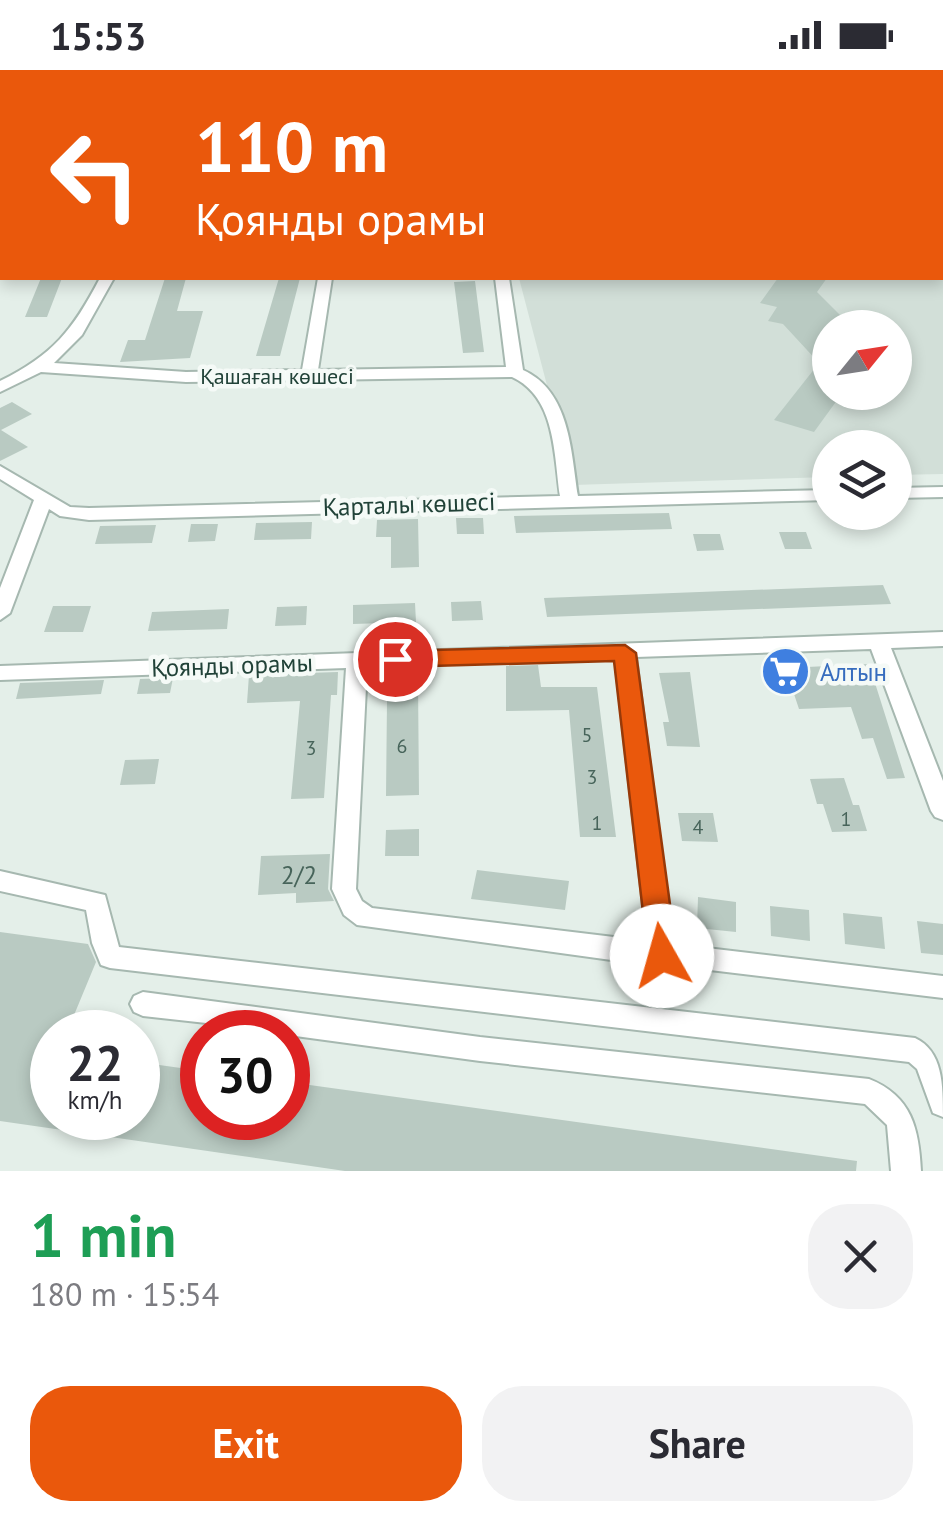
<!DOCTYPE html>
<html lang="en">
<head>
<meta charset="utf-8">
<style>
  :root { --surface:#fff; --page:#f2f2f3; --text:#2b2b33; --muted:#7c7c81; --accent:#ea580c }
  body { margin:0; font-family:"PT Sans",sans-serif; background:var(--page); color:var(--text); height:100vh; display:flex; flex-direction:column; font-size:38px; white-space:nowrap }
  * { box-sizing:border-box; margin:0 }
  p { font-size:32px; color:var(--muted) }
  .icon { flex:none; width:55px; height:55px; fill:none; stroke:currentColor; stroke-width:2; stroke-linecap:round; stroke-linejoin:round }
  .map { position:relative; height:1101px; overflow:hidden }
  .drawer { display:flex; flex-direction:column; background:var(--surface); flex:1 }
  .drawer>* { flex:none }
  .guide { position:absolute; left:0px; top:0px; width:945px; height:210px; box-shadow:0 5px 15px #0003; background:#ea580c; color:#fff; overflow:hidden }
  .needle { width:65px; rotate:60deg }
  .buttons { position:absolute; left:812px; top:240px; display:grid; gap:20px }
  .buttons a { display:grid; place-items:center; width:100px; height:100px; border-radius:50%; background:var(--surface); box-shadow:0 5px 15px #0003; font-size:50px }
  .speed { position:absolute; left:30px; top:940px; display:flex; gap:20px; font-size:50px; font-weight:700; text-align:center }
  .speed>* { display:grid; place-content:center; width:130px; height:130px; border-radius:50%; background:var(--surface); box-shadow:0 5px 15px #0003; line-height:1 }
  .speed small { font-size:25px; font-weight:400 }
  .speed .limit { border:15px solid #d22; background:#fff; color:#111 }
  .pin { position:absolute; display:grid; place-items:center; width:85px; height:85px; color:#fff; margin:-42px; border:5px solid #fff; border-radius:50%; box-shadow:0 2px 10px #0007 }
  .me { position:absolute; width:110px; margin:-55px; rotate:353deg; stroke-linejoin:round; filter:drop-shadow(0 0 8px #0008) }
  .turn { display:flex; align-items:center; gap:35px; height:210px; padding:0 30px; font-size:45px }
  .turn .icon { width:130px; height:130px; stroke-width:2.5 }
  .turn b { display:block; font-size:70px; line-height:85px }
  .round { display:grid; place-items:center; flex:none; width:105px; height:105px; border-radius:40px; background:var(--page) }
  .head { display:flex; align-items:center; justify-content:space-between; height:170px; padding:0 30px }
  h1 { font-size:60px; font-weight:600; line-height:75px; color:#1e9e55 }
  .action { display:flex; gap:20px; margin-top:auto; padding:20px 30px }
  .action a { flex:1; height:115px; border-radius:40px; background:var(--accent); color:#fff; font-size:40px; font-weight:600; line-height:115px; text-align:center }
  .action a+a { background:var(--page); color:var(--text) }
  .status { display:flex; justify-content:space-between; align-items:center; height:70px; padding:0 50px; background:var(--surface); direction:ltr }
  .status svg { height:28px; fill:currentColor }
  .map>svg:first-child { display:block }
  .built { fill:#d2dfd8; fill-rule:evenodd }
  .building { fill:#b9cac2 }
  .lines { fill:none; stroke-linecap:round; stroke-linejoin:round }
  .minor-casing { stroke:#a6b8b0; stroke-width:4 }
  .minor { fill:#fff; fill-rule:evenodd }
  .route { fill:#ea580c; stroke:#983908; stroke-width:2.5 }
  .labels { text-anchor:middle; stroke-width:9; stroke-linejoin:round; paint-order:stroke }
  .number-label { font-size:20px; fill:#47645a }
  .far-street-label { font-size:22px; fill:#214238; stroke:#f5faf7 }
  .street-label { font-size:25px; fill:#214238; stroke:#f5faf7 }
  .shop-label { font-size:25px; fill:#366cbe; stroke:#f5faf7; text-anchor:start }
  .near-number-label { font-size:25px; fill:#47645a }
</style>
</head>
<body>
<div class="status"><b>15:53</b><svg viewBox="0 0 49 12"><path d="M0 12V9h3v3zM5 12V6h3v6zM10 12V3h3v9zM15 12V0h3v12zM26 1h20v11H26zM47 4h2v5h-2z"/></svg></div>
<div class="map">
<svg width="943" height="1101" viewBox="0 0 943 1101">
  <rect width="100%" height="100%" fill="#e4efe9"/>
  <!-- built -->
  <path class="built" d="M943 206V404L895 405V378H830V407L573 415 519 208ZM830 258H895V322H830Z"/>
  <!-- building -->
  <path class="building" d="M41 208H62L47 247H25Z
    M165 208H186L177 241H203L190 288 120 292 128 270H145Z
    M279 208H300L280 286H256Z
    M778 208H827L817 222 853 258H830V322H843L814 362 774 350 819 293 783 254 768 251 777 237 760 233Z
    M475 211 484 282 463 283 454 212Z
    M12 332 32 344 1 360 28 377 0 391V338Z
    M669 443 672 459 516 463 514 446Z
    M456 448H483L484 464H457Z
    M418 449 419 497 391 498V467H376L377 450Z
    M312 452 311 469 254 470 256 453Z
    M191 454H218L215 471 188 472Z
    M156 455 152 473 95 474 100 456Z
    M779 462H806L812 479H785Z
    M693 464H720L724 480 697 481Z
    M883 515 891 534 547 547 544 528Z
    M481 531 483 550 452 551 451 532Z
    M415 533 416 552 353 554V535Z
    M53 536H91L83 562H44Z
    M307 536 306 555 275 556 277 537Z
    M229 539 227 559 148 561 152 542Z
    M805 593 807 597 869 594 905 708 887 709 873 668 862 669 851 637 799 639 791 615H780L774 594Z
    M538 595 541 617H597L616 767H580L569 640 506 641V596Z
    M423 599V611H418L419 725 386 726 387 631H392L393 600Z
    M338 602 337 625H331L324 728 291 729 300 631 247 633 249 605Z
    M690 602 700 677 667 676 663 652H669L659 603Z
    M173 608 170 623 137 624 140 609Z
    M104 610 101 624 16 629 20 613Z
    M159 689 155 714 120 715 125 690Z
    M844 708 853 735H859L867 761 832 762 823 734H817L810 709Z
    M678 743H713L718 772 682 771Z
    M419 759V786H385L386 760Z
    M330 784 328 819 334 831 296 833V823L258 825 261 786Z
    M477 800 569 811 565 840 471 829Z
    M698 827 736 832V862L697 858Z
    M770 836 809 840 810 871 771 866Z
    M843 843 882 847 885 879 845 874Z
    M917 851 943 854V885L921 883Z
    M0 862 88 874 96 892 67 962H52V1048H138V992L202 1001V1048H288V1012L857 1091 856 1101H345L0 1051Z"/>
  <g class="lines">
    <defs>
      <path id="minor" d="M299 0H346L347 2H301Z
        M810 0H821L822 2H811Z
        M942 20H943V26H942Z
        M0 37H2V43H0Z
        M942 89H943V97H942Z
        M0 96H2V104H0Z
        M942 174H943V183H942Z
        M100 208H114L82 265 54 293 186 302 302 300 318 208H332L318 300 506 297 495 208H509L523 300C570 321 571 381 578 426L830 420V430L89 450 60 446 49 439 10 543 0 550V518L34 430 0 409V396L70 437 89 438 560 426C554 385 556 327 512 307L186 312 41 302 0 322V311C53 285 73 260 100 208Z
        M943 417V427L895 428V418Z
        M943 562V576L891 578 943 711V750L935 747 931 741 871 579 636 587 673 874 943 906V928L668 895 662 897 357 855 344 845 332 819 346 598 0 610V596ZM615 588 647 871 372 838 362 831 356 819 367 597Z
        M0 801 105 825 119 877 915 968C943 981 943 1015 943 1047L933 1043 917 999 909 992 110 898 101 895 92 873 86 840 0 821Z
        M143 922 480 967 869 1009C912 1026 919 1059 921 1101H891L887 1055 865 1034 480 991 288 965V962L143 946 134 942 130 934 134 926Z"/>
    </defs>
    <!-- minor casing -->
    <use href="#minor" class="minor-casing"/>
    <!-- minor -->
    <use href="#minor" class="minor"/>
  </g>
  <!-- route -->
  <path class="route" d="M625 575 636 583 677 886 673 895 662 899 652 895 648 886 614 591 395 597 383 589 395 581Z"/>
  <!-- icons -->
  <defs>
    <symbol id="supermarket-disc" viewBox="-11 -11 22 22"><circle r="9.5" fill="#3f7fe0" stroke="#f5faf7"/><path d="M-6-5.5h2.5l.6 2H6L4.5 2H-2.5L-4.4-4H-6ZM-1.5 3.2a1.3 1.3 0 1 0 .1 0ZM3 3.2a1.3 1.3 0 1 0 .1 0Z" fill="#fff"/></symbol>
  </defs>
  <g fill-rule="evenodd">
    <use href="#supermarket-disc" x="758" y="574" width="55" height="55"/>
  </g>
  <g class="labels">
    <!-- number labels -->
    <g class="number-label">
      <text x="587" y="672">5</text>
      <text x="402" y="683">6</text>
      <text x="311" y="685">3</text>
      <text x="592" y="714">3</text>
      <text x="846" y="756">1</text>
      <text x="597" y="760">1</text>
      <text x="698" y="764">4</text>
    </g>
    <!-- far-street labels -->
    <g class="far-street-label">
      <text x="277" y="314">Қашаған көшесі</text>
    </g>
    <!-- street labels -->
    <g class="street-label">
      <text transform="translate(409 434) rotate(-2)" y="9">Қарталы көшесі</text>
      <text transform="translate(232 595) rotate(-2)" y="9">Қоянды орамы</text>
    </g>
    <!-- shop labels -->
    <g class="shop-label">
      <text x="820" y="611">Алтын</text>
    </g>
    <!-- near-number labels -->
    <g class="near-number-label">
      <text x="299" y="814">2/2</text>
    </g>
  </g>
</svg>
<div class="buttons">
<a><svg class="needle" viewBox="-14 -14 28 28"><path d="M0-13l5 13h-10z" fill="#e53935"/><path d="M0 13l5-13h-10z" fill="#7c7c81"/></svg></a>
<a><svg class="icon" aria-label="layers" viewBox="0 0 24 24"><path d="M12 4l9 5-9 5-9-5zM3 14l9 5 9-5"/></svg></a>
</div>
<div class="speed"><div>22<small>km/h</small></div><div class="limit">30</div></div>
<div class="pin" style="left:395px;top:589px;background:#d93025"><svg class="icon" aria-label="arrive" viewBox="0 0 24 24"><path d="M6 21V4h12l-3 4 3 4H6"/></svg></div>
<svg class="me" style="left:662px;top:886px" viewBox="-20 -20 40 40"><circle r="19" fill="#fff"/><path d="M0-13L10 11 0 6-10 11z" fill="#ea580c"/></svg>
<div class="guide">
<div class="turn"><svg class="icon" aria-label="left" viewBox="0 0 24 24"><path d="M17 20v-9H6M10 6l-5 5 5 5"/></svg><div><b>110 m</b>Қоянды орамы</div></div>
</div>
</div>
<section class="drawer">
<div class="head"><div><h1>1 min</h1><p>180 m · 15:54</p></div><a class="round"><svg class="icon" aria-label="close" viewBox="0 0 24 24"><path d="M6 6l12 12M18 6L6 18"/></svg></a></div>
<div class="action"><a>Exit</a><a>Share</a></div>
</section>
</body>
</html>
